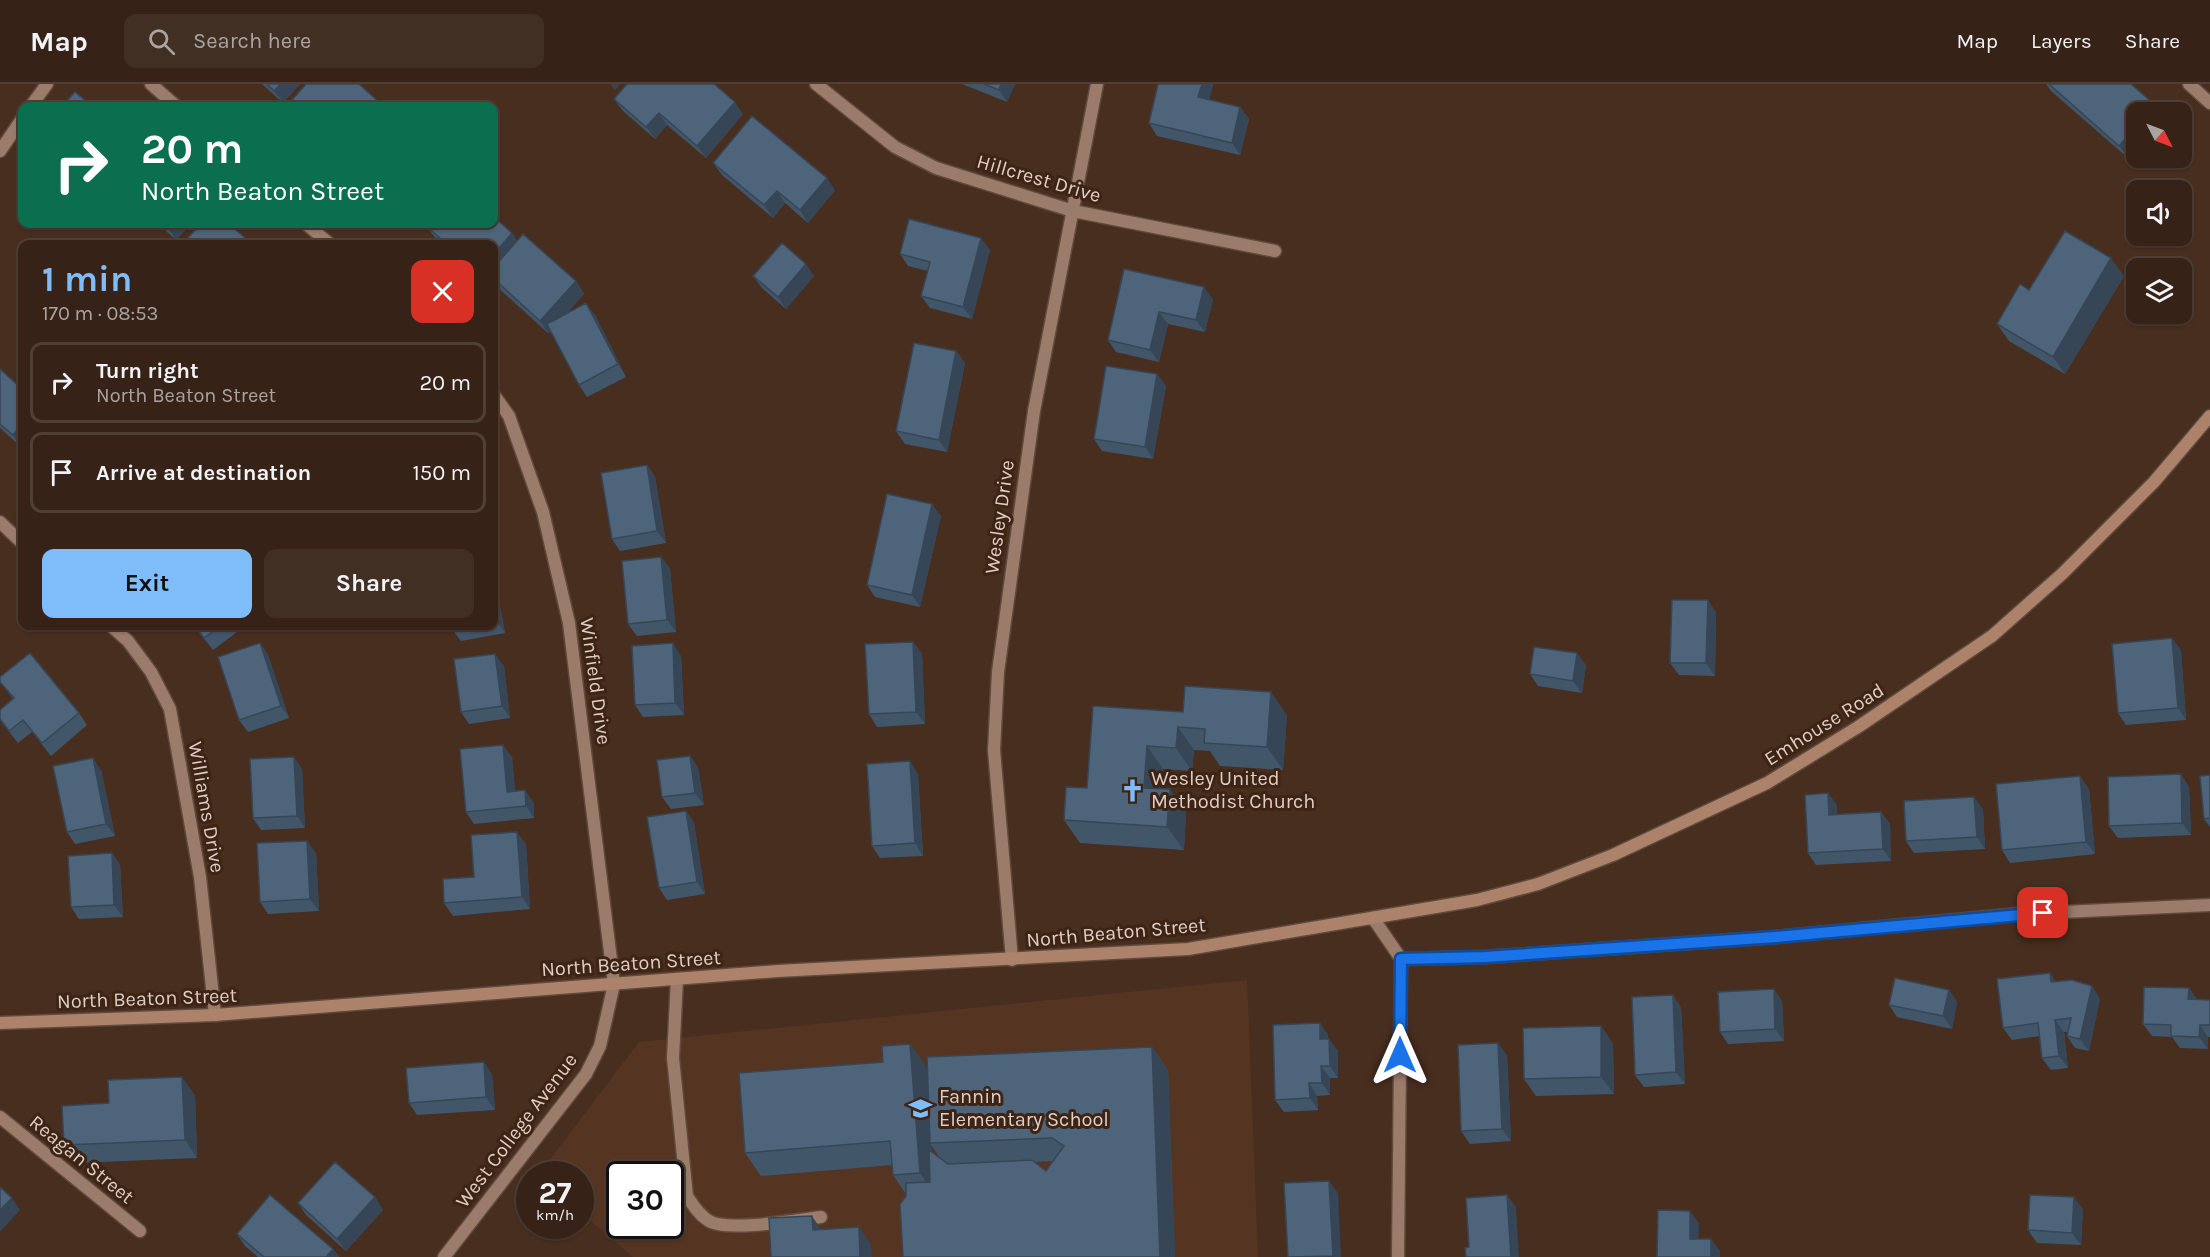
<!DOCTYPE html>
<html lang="en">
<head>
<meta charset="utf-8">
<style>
  :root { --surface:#362217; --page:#412f24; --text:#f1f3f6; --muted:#aaa4a1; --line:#503f36; --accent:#7ebdf9 }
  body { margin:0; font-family:Karla,sans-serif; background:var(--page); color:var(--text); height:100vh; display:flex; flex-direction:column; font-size:22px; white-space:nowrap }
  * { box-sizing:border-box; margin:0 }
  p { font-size:20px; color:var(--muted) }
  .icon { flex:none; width:33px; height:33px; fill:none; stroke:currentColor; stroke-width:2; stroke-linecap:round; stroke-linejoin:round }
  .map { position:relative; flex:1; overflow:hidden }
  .side { position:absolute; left:18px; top:156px; width:480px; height:390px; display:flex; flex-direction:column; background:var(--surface); border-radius:12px; box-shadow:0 2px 4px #0004,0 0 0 2px var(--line) }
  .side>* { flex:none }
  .guide { position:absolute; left:18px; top:18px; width:480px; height:126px; border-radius:12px; box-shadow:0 2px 4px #0004,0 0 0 2px var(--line); background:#0b6e4f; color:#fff; overflow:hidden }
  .needle { width:39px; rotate:132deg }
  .fabs { position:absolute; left:2126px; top:18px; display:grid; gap:12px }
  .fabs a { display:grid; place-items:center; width:66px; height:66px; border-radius:12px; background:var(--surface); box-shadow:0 2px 4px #0004,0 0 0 2px var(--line); font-size:30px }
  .speed { position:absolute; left:516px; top:1077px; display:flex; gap:12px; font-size:30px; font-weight:700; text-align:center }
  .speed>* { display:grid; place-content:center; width:78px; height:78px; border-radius:50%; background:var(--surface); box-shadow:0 2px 4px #0004,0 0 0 2px var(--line); line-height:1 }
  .speed small { font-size:15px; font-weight:400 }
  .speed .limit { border:3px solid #111; border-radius:9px; background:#fff; color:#111 }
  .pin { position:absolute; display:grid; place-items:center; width:51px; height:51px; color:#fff; margin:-26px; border-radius:12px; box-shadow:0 3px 9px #0006 }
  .me { position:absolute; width:66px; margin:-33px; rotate:0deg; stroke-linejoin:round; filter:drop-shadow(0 0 4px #0008) }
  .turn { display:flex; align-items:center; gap:21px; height:126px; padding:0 24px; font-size:27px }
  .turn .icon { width:78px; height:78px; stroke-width:2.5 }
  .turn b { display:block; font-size:42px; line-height:51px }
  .round { display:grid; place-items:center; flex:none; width:63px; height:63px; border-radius:12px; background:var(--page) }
  .overview { display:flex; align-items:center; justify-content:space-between; height:102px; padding:0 24px }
  h1 { font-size:36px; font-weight:700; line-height:45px; color:var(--accent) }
  .button { display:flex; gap:12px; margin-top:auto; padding:12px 24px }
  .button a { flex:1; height:69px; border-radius:12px; background:var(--accent); color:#111; font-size:24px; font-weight:700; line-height:69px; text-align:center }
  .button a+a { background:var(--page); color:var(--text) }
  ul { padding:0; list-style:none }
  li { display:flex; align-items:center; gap:18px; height:81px; margin:0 12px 9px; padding:0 12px; border:3px solid var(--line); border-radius:12px }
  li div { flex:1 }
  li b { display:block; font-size:22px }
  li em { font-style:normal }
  header { display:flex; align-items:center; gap:36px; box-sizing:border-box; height:84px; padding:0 30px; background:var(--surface); border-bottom:2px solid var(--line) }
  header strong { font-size:28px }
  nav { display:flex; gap:33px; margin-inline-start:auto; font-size:21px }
  .search { width:420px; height:54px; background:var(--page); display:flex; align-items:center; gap:15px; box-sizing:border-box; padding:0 21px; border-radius:12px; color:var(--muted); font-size:22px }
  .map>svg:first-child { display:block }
  .built { fill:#553522; fill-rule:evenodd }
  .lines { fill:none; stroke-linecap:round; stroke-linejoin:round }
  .lane-casing { stroke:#5f4a3c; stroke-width:15 }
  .street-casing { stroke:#5f4a3c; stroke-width:15 }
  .secondary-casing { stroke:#5f4a3c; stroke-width:15 }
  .lane { stroke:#9b7c6b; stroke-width:12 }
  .street { stroke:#9b7c6b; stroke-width:12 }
  .secondary { stroke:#ac826a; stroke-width:12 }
  .wall { fill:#42566a; fill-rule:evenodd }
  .shaded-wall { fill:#364656 }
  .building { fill:#4d647b; stroke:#364656; stroke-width:1.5 }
  .route-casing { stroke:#114b97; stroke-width:15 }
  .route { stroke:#1a73e8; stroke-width:10 }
  .labels { text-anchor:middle; stroke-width:6; stroke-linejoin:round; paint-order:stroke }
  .street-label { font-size:20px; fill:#dfcec5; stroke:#3d2415 }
  .poi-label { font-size:20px; fill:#dfcec5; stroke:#3d2415; text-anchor:start }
</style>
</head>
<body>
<header>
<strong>Map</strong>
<div class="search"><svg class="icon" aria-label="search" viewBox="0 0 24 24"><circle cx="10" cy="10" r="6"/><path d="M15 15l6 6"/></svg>Search here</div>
<nav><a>Map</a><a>Layers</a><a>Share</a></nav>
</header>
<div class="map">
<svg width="2210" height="1173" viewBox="0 0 2210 1173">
  <rect width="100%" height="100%" fill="#482e1f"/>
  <!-- built -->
  <path class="built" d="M1247 896 1258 1173H633L581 1129 580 1090H539L639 958ZM620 1090H670V1142H620Z"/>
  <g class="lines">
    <defs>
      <path id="lane" d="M677 895 673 974 687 1112C693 1121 699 1131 709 1137 728 1148 798 1136 821 1133
        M0 1033 140 1147"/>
      <path id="street" d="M151 0 176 22
        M816 0 895 63 936 84 1073 127 1275 167
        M2189 0 2210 19
        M31 22 47 0
        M0 67 22 35
        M306 140 330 160
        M0 438 22 459
        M111 542 128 557 151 588 170 625 200 793 215 931
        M1373 834 1401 875 1485 873 1776 853 2019 830 2210 821
        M1012 876 994 666 998 588 1034 327 1097 0
        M444 1173 586 990 600 962 614 900 569 539 543 428 509 332 494 311
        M1398 1173 1401 875"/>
      <path id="secondary" d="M0 939 215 931 778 887 1188 865 1477 816 1538 800 1613 771 1767 699 1858 643 1992 552 2062 490 2154 398 2210 332"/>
    </defs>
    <!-- lane casing -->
    <use href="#lane" class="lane-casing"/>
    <!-- street casing -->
    <use href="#street" class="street-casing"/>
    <!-- secondary casing -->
    <use href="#secondary" class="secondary-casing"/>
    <!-- lane -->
    <use href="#lane" class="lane"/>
    <!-- street -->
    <use href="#street" class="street"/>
    <!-- secondary -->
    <use href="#secondary" class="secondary"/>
  </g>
  <!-- wall -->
  <path class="wall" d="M262 0H300L283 19Z
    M962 0H1015L1007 18Z
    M1158 0H1213L1209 16 1240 23 1249 35 1240 71 1157 52 1149 39Z
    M2046 0H2131L2128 74 2051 7Z
    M614 15 743 30 706 74 667 41 655 55 623 27Z
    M713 79 835 106 808 139 785 119 773 134 722 91Z
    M158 140H191L176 156Z
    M427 143 512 149 517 157 576 197 584 210 566 230 595 231 626 293 587 313 579 301 551 247 548 249 496 202 494 199V160H442L436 155Z
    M990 166 972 235 930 224 921 212 928 187 908 182 900 170Z
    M1124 185 1213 215 1205 248 1168 240 1159 278 1116 268 1108 256Z
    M753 192H814L786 225 762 204Z
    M2124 192 2065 290 2009 257 1997 240 2029 206Z
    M956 267 965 279 947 368 905 360 896 347Z
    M0 285 21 363 0 344Z
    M1157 290 1166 302 1153 375 1102 367 1094 355Z
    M647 381 655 393 666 459 620 467 612 455Z
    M941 432 920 523 875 513 867 501Z
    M661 473 670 485 676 548 637 552 628 540Z
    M494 493 495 495 505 549 461 557 452 545V542H494Z
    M1716 528 1715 592 1679 591 1670 579Z
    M194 542H245L213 566Z
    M913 558 922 570 925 640 877 643 869 630Z
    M260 559 268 571 289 634 248 648 239 636Z
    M2181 566 2186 636 2126 641 2118 629Z
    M681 572 684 631 643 633 635 621Z
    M1586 581 1582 609 1538 602 1530 590Z
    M504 582 510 634 469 640 461 628Z
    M0 598 79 629 87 641 51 672 32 648 18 659 0 636V626L13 615Z
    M1183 628 1287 631 1283 686 1220 682 1210 667 1194 666 1192 687 1163 685 1162 705 1186 728 1184 766 1080 759 1064 736 1087 704Z
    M690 672 698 684 704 721 671 725 662 713Z
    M512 673 515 707 534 719V734L474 740 466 728Z
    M302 685 305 744 261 746 253 734Z
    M101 686 115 752 75 760 67 748Z
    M918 690 923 772 880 774 872 762Z
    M2181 690 2189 703 2191 751 2118 754 2109 742Z
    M2210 691V743L2204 735Z
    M2089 705 2095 770 2010 779 2002 766Z
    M1837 721V730L1881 728 1890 740 1891 777 1816 781 1808 769Z
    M1983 725 1985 765 1914 769 1906 757Z
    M686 727 694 739 705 810 667 816 659 804Z
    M526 760 530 825 453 832 444 819 474 793Z
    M112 769 120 781 123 833 79 835 71 823Z
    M316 769 319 827 268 830 260 818Z
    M2056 898 2092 902 2100 915 2089 967 2075 964 2067 952 2068 948H2064L2068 984 2051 986 2042 974 2040 952 2012 956 2003 944Z
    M2189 904 2197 916H2210V953H2208V965L2180 964 2172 953 2152 952 2143 940Z
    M1949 906 1957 918 1952 945 1897 933 1889 921Z
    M1782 917 1784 957 1728 960 1720 948Z
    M1681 923 1685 1000 1644 1003 1635 991Z
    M1320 939 1328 951V955L1338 967V994H1330V1011L1317 1012 1318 1026 1284 1028 1275 1016Z
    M1601 942 1613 960 1614 1010 1536 1012 1524 995Z
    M910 960 926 983 928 1011 1152 963 1168 986 1175 1173H903L906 1110 893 1091 892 1081 761 1092 745 1069ZM932 1062 940 1074 932 1068ZM1052 1077 1046 1087 1035 1078Z
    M1507 971 1511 1057 1470 1060 1461 1047Z
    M492 990 495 1026 417 1031 409 1019Z
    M195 1011 197 1074 76 1079 64 1061Z
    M375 1113 383 1126 346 1167 306 1131 298 1119Z
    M2083 1125 2081 1161 2037 1159 2028 1146Z
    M237 1150 333 1165 339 1173H258L245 1162Z"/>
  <!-- shaded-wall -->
  <path class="shaded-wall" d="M281 0H300L283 19 274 7Z
    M611 0H620L615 6Z
    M1001 0H1015L1007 18 999 6Z
    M1202 0H1213L1207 25 1198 13Z
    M735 18 743 30 706 74 697 62Z
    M2155 21 2160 28H2149Z
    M1240 23 1249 35 1240 71 1232 59Z
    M659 29 667 41 655 55 646 43Z
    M2136 43V64L2128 74 2119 62Z
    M827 94 835 106 808 139 800 126Z
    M777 107 785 119 773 134 764 121Z
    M172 140H191L176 156 168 144Z
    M512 149 520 161 494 192V170Z
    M981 154 990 166 972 235 963 223Z
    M2111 174 2124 192 2065 290 2053 273Z
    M806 180 814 192 786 225 778 213Z
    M576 197 584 210 548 249 540 237Z
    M1204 203 1213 215 1205 248 1196 236Z
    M586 219 595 231 626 293 618 280Z
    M1159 228 1168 240 1159 278 1150 266Z
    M956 267 965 279 947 368 939 356Z
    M1157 290 1166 302 1153 375 1145 363Z
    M22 340V362L21 363 13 351Z
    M647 381 655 393 666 459 657 447Z
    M932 420 941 432 920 523 912 511Z
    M661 473 670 485 676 548 667 536Z
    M494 493 495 495 505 549 496 536 494 522Z
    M1708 516 1716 528 1715 592 1706 579Z
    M2172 554 2181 566 2186 636 2178 624Z
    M913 558 922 570 925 640 916 628Z
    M260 559 268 571 289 634 281 622Z
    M673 559 681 572 684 631 675 619Z
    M1577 569 1586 581 1582 609 1573 597Z
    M495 570 504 582 510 634 502 622Z
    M1271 608 1287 631 1283 686 1267 663Z
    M1178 643 1194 666 1192 687 1176 664Z
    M503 661 512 673 516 720 507 708Z
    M1147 662 1163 685 1160 727 1144 704Z
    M690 672 698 684 704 721 695 709Z
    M294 673 302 685 305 744 297 732Z
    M93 674 101 686 115 752 106 740Z
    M910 677 918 690 923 772 915 759Z
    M2181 690 2189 703 2191 751 2182 739Z
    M2080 692 2089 705 2095 770 2086 758Z
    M1170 705 1186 728 1184 766 1167 743Z
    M525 706 534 719V734L526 722Z
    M1828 709 1837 721 1838 743 1829 731Z
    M1974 713 1983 725 1985 765 1977 753Z
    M686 727 694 739 705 810 697 798Z
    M1881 728 1890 740 1891 777 1883 765Z
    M517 748 526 760 530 825 522 813Z
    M307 757 316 769 319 827 310 815Z
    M112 769 120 781 123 833 114 821Z
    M2050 889 2058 901 2051 898Z
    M2092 902 2100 915 2089 967 2080 955Z
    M2189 904 2197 916 2188 915Z
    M1774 905 1782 917 1784 957 1775 945Z
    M1949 906 1957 918 1952 945 1943 932Z
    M1673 911 1681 923 1685 1000 1676 988Z
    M2055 936 2064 948 2068 984 2059 972Z
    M1320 939 1328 951 1329 967 1320 955Z
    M2200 941 2208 953V965L2199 953Z
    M1601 942 1613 960 1614 1010 1601 993Z
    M1329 955 1338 967V994L1330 982Z
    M1498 959 1507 971 1511 1057 1502 1045Z
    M910 960 926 983 932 1059H930L932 1062 936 1112 920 1089Z
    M1152 963 1168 986 1175 1173H1160Z
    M484 978 492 990 495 1026 486 1013Z
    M1321 982 1330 994V1011L1322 999Z
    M182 993 195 1011 197 1074 185 1056Z
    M1309 999 1317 1012 1318 1026 1310 1014Z
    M1329 1097 1338 1109 1341 1173H1334L1333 1172Z
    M1507 1111 1516 1123 1519 1173H1511Z
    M375 1113 383 1126 346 1167 337 1155Z
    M2074 1113 2083 1125 2081 1161 2072 1149Z
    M12 1114 20 1126 0 1148V1126Z
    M1690 1127 1699 1139 1698 1167 1690 1155Z
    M812 1132 824 1150 813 1146Z
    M859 1143 871 1160 872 1173H860Z
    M1711 1155 1720 1167V1173H1711Z
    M333 1165 339 1173H326Z"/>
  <!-- building -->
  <path class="building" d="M267 0H281L274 7Z
    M306 0H359L381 20 378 22H299L292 16Z
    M627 0H714L735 18 697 62 659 29 646 43 614 15Z
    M984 0H1001L999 6Z
    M1158 0H1202L1198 13 1240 23 1232 59 1149 39Z
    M2049 0H2131L2155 21 2149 28H2136V43L2119 62Z
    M75 8 92 22H62Z
    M752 32 827 94 800 126 777 107 764 121 713 79Z
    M494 133 512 149 494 170V160H447L427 143 430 140H494Z
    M909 135 981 154 963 223 921 212 930 178 900 170Z
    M163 140H172L168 144Z
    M201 140H229L252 160H182Z
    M2065 147 2111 174 2053 273 1997 240 2020 200 2029 206Z
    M523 150 576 197 540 237 494 195V183Z
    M782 159 806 180 778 213 753 192Z
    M1124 185 1204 203 1196 236 1159 228 1150 266 1108 256Z
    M586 219 618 280 579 301 547 240Z
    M914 259 956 267 939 356 896 347Z
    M1106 282 1157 290 1145 363 1094 355Z
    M0 285 22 305V340L13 351 0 340Z
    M647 381 657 447 612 455 601 389Z
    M887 410 932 420 912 511 867 501Z
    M661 473 667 536 628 540 622 477Z
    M1672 516H1708L1706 579H1670Z
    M494 522 496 536 494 537Z
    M195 542H221L204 554Z
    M452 542H469L452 545Z
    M2172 554 2178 624 2118 629 2112 560Z
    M913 558 916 628 869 630 865 560Z
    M260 559 281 622 239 636 218 573Z
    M673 559 675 619 635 621 632 562Z
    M1534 563 1577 569 1573 597 1530 590Z
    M30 569 79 629 42 659 23 636 9 647 0 635V626L14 614 0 598V593Z
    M495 570 502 622 461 628 454 575Z
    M1185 602 1271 608 1267 663 1204 659 1205 645 1178 643 1176 664 1147 662 1144 704 1170 705 1167 743 1064 736 1066 703 1087 704 1093 622 1183 628Z
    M503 661 507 708 525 706 526 722 466 728 460 665Z
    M690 672 695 709 662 713 657 676Z
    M294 673 297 732 253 734 250 675Z
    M93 674 106 740 67 748 53 682Z
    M910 677 915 759 872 762 867 680Z
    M2181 690 2182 739 2109 742 2108 693Z
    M2210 691V734L2204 735 2200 692Z
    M2080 692 2086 758 2002 766 1996 700Z
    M1828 709 1829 731 1881 728 1883 765 1808 769 1805 711Z
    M1974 713 1977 753 1906 757 1904 717Z
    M686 727 697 798 659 804 647 733Z
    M517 748 522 813 444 819 443 795 474 793 471 751Z
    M307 757 310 815 260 818 257 759Z
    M112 769 114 821 71 823 68 772Z
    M2050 889 2051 898 2072 896 2092 902 2080 955 2067 952 2071 934 2055 936 2059 972 2042 974 2038 939 2003 944 1997 895Z
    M1895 894 1949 906 1943 932 1889 921Z
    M2144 903 2189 904 2188 915 2210 916V941H2200L2199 953 2171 952V941L2143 940Z
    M1774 905 1775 945 1720 948 1718 908Z
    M1673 911 1676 988 1635 991 1632 913Z
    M1320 939V955H1329L1330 982H1321L1322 999H1309L1310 1014 1275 1016 1273 941Z
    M1601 942V993L1524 995 1523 944Z
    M1498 959 1502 1045 1461 1047 1458 961Z
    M910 960 920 1089 893 1091 890 1057 745 1069 739 989 883 978 882 962Z
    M1152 963 1160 1173H903L900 1120 906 1112V1099L930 1098 929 1066 948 1080 1032 1076 1046 1087 1064 1062 1052 1054 930 1059 927 973Z
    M484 978 486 1013 409 1019 406 984Z
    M182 993 185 1056 64 1061 62 1022 109 1019 108 996Z
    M335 1078 375 1113 337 1155 298 1119Z
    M1329 1097 1333 1172 1288 1173 1284 1099Z
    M0 1103 12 1114 0 1126Z
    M270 1111 333 1165 326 1173H264L237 1150Z
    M1507 1111 1511 1173H1466L1465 1164 1469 1163 1466 1114Z
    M2030 1111 2074 1113 2072 1149 2028 1146Z
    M1658 1126 1690 1127V1155H1711V1173H1657Z
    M812 1132 813 1146 859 1143 860 1173H771L769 1134Z"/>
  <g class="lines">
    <defs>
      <path id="route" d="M1400 971 1401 875 1485 873 1776 853 2043 829"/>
    </defs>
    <!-- route casing -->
    <use href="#route" class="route-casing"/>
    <!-- route -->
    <use href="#route" class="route"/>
  </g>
  <!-- icons -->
  <defs>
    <symbol id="church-bare" viewBox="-9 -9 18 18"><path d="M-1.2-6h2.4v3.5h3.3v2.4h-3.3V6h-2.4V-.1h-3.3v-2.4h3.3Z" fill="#7ebdf9" stroke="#3d2415" stroke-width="2.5" paint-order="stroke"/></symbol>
    <symbol id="school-bare" viewBox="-9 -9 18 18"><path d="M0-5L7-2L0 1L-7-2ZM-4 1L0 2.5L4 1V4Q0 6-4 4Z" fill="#7ebdf9" stroke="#3d2415" stroke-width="2.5" paint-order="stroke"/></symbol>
  </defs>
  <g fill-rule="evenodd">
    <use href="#church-bare" x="1116" y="690" width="33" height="33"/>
    <use href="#school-bare" x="904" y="1008" width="33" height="33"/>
  </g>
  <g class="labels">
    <!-- street labels -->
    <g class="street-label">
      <text transform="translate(1039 94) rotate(16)" y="7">Hillcrest Drive</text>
      <text transform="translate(999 433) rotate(-82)" y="7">Wesley Drive</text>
      <text transform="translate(596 597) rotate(82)" y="7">Winfield Drive</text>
      <text transform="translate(1824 640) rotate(-32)" y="7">Emhouse Road</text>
      <text transform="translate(207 723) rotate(80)" y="7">Williams Drive</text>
      <text transform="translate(1116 848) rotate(-5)" y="7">North Beaton Street</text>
      <text transform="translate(631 879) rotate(-4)" y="7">North Beaton Street</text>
      <text transform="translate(147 914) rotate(-2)" y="7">North Beaton Street</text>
      <text transform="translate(516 1046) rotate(-53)" y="7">West College Avenue</text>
      <text transform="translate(82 1075) rotate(39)" y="7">Reagan Street</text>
    </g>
    <!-- poi labels -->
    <g class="poi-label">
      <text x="1151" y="701">Wesley United<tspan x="1151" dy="23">Methodist Church</tspan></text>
      <text x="939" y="1019">Fannin<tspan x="939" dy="23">Elementary School</tspan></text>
    </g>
  </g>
</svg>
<div class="fabs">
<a><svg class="needle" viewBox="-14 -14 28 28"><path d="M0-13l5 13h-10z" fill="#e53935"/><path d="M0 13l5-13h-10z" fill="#aaa4a1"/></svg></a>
<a><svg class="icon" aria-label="sound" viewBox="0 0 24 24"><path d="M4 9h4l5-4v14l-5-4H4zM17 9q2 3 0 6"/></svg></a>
<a><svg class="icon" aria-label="layers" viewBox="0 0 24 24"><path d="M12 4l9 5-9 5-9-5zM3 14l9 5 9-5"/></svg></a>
</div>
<div class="speed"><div>27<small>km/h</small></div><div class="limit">30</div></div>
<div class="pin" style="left:2043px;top:829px;background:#d93025"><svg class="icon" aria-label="arrive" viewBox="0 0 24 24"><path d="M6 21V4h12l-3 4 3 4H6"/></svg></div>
<svg class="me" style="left:1400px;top:971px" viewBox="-20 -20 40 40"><path d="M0-17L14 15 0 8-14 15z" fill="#1a73e8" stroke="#fff" stroke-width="4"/></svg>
<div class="guide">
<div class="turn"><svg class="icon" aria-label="right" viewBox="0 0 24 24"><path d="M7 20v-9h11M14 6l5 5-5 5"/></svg><div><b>20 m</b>North Beaton Street</div></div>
</div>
<section class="side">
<div class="overview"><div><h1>1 min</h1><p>170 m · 08:53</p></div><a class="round" style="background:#d93025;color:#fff"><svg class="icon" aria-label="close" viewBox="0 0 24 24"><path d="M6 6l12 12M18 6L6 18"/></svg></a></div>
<ul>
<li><svg class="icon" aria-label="right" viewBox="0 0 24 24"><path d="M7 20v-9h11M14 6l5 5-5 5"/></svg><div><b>Turn right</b><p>North Beaton Street</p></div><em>20 m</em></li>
<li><svg class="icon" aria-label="arrive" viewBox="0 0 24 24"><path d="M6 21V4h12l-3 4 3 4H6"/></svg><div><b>Arrive at destination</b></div><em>150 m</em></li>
</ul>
<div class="button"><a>Exit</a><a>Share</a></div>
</section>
</div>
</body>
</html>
